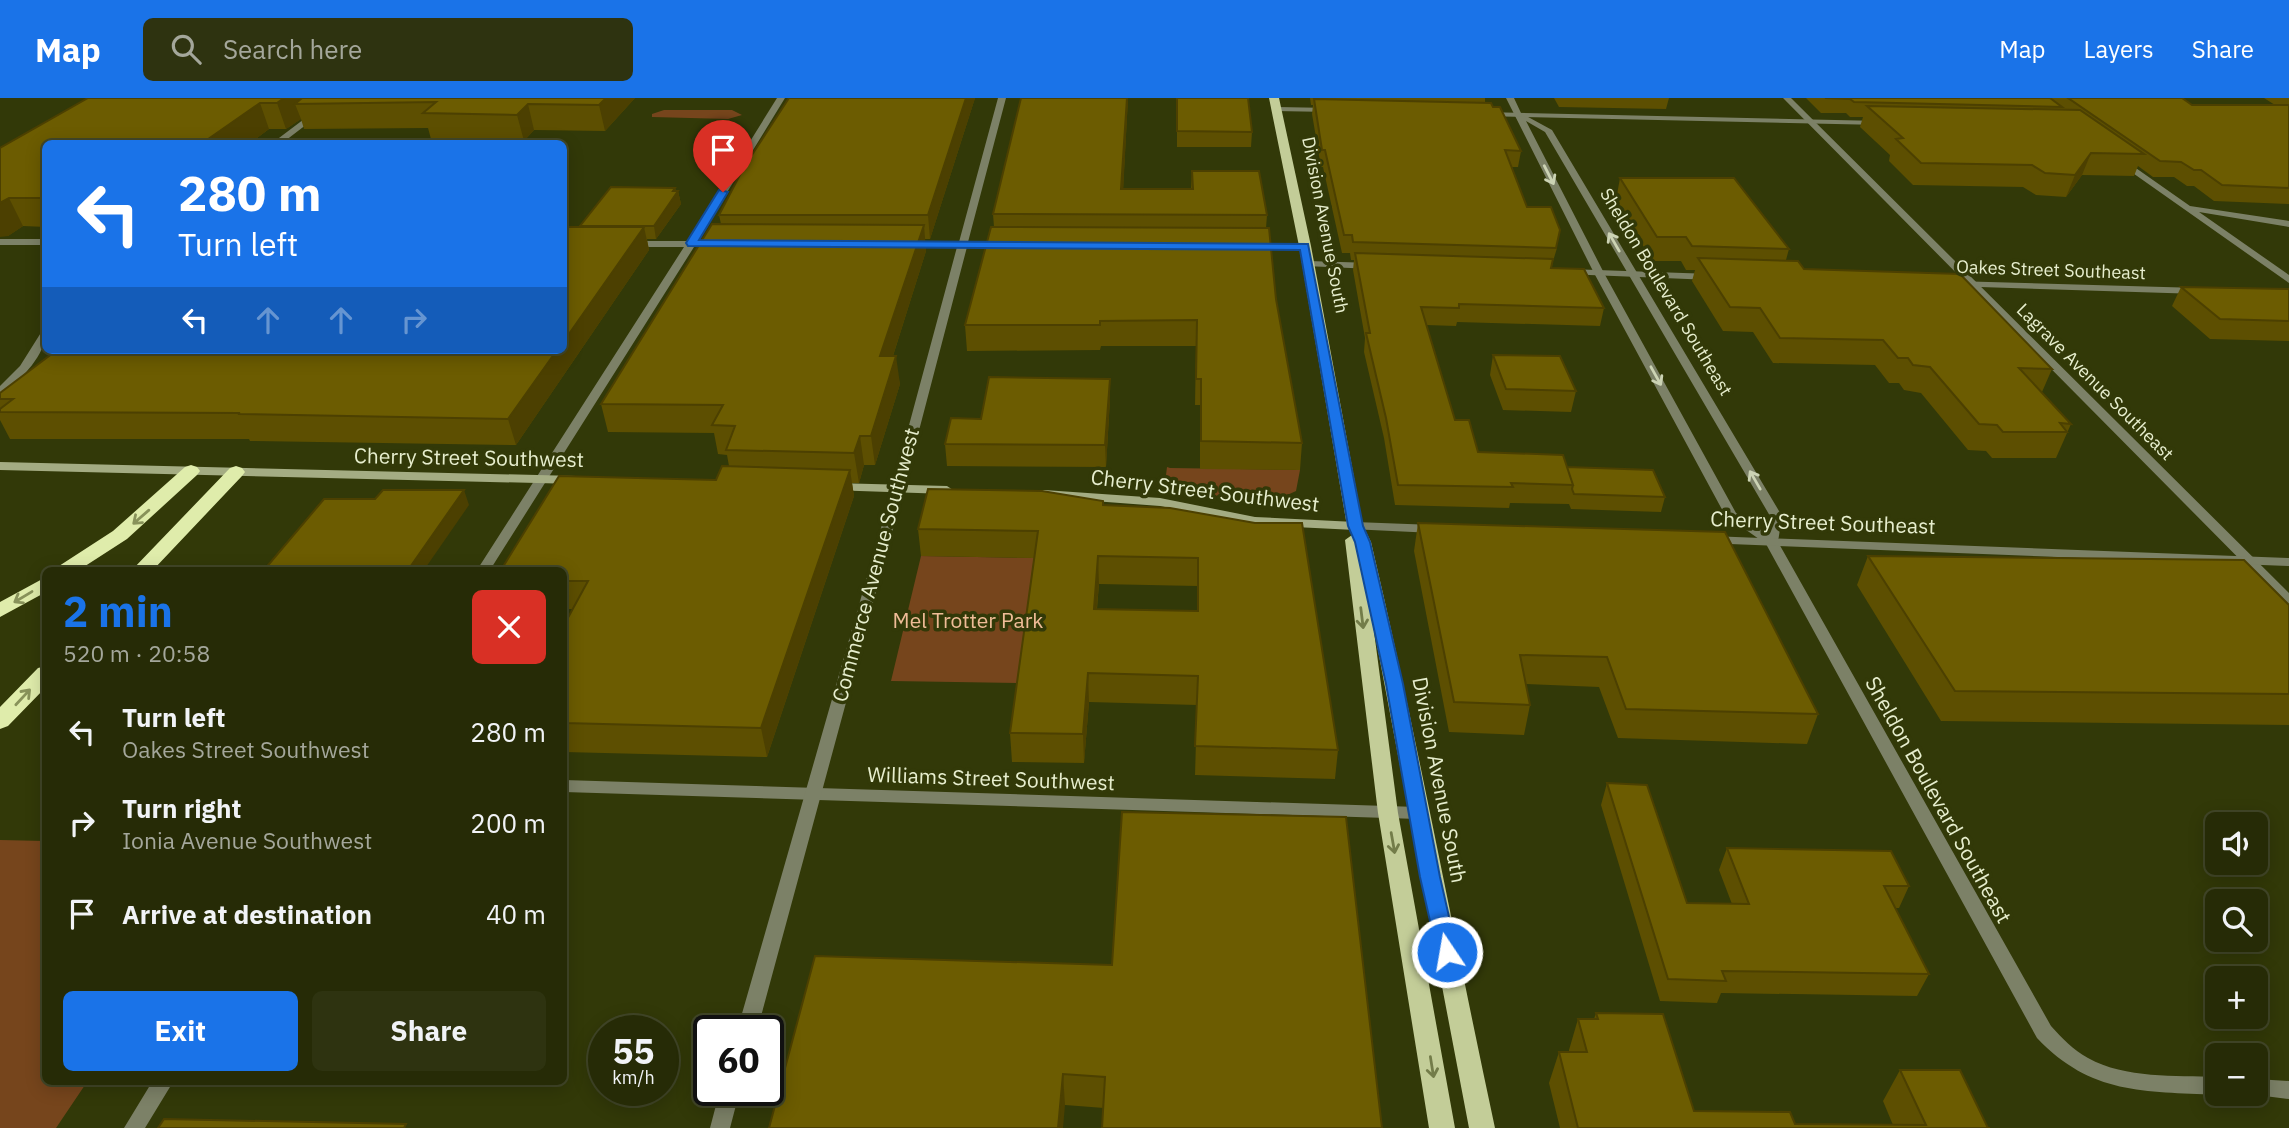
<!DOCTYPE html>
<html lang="en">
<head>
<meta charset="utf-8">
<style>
  :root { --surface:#262b06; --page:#2e3310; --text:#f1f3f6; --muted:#a4a79b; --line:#424728; --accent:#1a73e8 }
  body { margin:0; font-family:"IBM Plex Sans",sans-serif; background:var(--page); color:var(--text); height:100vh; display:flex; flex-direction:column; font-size:26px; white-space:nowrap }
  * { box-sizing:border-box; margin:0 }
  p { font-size:23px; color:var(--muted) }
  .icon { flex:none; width:38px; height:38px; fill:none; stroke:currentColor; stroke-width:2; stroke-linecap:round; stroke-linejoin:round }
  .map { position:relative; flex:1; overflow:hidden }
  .details { position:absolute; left:42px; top:469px; width:525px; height:518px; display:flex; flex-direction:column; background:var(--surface); border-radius:10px; box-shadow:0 4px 18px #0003,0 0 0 2px var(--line) }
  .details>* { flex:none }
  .banner { position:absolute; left:42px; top:42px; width:525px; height:214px; border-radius:10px; box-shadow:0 4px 18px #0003,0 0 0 2px var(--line); background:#1a73e8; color:#fff; overflow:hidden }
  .fabs { position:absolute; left:2205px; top:714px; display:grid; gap:14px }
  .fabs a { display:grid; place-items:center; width:63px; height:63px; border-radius:10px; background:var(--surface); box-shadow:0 4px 18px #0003,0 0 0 2px var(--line); font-size:35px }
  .speed { position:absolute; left:588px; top:917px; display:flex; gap:14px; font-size:35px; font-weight:700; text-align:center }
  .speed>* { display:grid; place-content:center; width:91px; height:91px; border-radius:50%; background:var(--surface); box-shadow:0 4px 18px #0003,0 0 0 2px var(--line); line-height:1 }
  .speed small { font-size:18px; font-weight:400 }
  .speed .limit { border:4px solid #111; border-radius:10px; background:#fff; color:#111 }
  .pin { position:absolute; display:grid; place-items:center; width:60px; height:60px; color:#fff; margin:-72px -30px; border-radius:50% 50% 50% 0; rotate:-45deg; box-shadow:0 0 7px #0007 }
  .pin .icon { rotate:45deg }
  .me { position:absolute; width:77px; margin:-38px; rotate:348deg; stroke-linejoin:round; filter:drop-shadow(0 0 5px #0008) }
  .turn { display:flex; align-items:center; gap:24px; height:147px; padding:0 21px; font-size:32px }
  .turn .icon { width:91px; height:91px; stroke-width:2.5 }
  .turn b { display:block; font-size:49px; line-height:60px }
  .lanes { display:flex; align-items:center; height:66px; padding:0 21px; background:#0003; justify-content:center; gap:35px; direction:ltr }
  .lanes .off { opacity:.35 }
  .round { display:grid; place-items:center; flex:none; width:74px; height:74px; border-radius:10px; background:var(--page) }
  .overview { display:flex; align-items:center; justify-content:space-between; height:119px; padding:0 21px }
  h1 { font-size:42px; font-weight:800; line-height:52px; color:var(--accent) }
  .action { display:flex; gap:14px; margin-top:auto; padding:14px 21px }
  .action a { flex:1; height:80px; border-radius:10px; background:var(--accent); color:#fff; font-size:28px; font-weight:800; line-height:80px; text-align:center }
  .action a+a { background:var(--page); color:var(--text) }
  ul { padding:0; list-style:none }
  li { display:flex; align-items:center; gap:21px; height:91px; padding:0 21px }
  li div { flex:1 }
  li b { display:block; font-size:26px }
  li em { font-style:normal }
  header { display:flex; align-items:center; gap:42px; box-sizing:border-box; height:98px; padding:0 35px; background:var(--accent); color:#fff }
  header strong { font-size:33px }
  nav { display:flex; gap:38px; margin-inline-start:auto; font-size:24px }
  .search { width:490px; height:63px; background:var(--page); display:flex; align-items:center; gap:18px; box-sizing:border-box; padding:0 24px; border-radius:10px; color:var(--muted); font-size:26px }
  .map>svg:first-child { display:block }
  .green { fill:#76451c }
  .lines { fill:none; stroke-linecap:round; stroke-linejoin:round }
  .minor { fill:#7c8167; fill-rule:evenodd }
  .tertiary { fill:#7c8167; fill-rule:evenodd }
  .secondary { fill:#a4ac83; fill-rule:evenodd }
  .primary { fill:#c3cd98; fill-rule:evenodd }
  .motorway { fill:#dfecab; fill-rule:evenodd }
  .wall { fill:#5d4f01; fill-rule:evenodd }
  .shaded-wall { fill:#4c4001 }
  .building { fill:#6c5c01; stroke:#4c4001; stroke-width:2; fill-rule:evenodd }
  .oneway { stroke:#ccd3b4 }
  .oneway2 { stroke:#88925a }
  .oneway3 { stroke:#737c49 }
  .route { fill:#1a73e8; stroke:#114b97; stroke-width:2 }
  .labels { text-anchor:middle; stroke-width:7; stroke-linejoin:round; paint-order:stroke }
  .far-street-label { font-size:18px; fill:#e7eece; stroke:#323908 }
  .street-label { font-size:21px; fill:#e7eece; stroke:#323908 }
  .park-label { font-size:21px; fill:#efbc97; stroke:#323908 }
</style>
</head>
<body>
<header>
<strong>Map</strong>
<div class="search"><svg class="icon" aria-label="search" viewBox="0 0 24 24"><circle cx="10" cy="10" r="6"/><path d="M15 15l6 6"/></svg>Search here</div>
<nav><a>Map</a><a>Layers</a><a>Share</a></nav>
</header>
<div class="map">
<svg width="2289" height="1030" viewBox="0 0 2289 1030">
  <rect width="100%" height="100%" fill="#323908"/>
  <!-- green -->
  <path class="green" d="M664 12H732L742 17 728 21 652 19V16Z
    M1167 369 1170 370 1300 372 1296 393C1258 413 1197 393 1156 385L1166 377Z
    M921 458 1039 460 1022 585 891 583Z
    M0 742 45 743 46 984H87L56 1030H0Z"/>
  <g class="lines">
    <!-- minor -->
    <path class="minor" d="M332 0H341L281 46H271Z
      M1506 0H1514L1521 15 1552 32 1782 418 1778 444 2051 928C2062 940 2073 952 2088 960 2126 981 2175 977 2217 979V996H2220L2217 997C2144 993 2091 997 2037 940L1766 446 1725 417 1594 175ZM1526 23 1545 34 1770 418 1766 435 1736 415 1604 175Z
      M1783 0H1791L2289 495V507L2284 506Z
      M46 232C46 258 22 279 4 296L0 297V288L20 268 42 233Z
      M564 682 1418 709 1424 711 1426 715 1424 719 1418 721 564 694Z
      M2256 981 2289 983V1001L2249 996H2256Z"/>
    <!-- tertiary -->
    <path class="tertiary" d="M777 0H785L697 143H719L724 146 719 149H694L490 472H477L684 149H630L625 146 630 143H688Z
      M998 0H1006L968 144H1006L1011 147 1006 150 967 149 899 409 757 933H737L887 409 957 149H907L902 146 907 143 959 144Z
      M1277 9 1331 10 1335 12 1331 14 1274 13 1273 11Z
      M1484 14 1881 23 1885 25 1881 27 1481 18 1480 16Z
      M2123 61 2190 108 2289 123V129L2199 114 2289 177V185L2120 66 2119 64Z
      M0 141H46V147H0Z
      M1253 145H1305L1310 148 1305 151 1250 150V146Z
      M1308 163 1373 165 1378 168 1373 171 1305 168 1303 166Z
      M1568 171 1712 176 1717 179 1712 182 1565 176 1563 174Z
      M1953 183 2199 190 2204 193 2199 196 1949 188V184Z
      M1355 424 1434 427 1440 431 1434 435 1350 431 1349 428 1350 425Z
      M1710 438 2289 460V468L1705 445 1703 442 1705 439Z
      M152 984H173L145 1030H124Z
      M720 992H740L730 1030H710Z"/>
    <!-- secondary -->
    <path class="secondary" d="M0 364 576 378 582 382 576 386 0 372Z
      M834 385 947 388 953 392 947 396 830 392 828 389Z
      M1044 392 1160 400 1255 419 1355 424 1361 428 1355 432 1255 427 1160 408 1040 399 1038 396 1040 393Z"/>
    <!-- primary -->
    <path class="primary" d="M1269 0H1279L1311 148 1363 428 1371 444C1417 638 1453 835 1495 1030H1469L1373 526 1398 715 1455 1030H1429L1378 715 1345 442 1352 437 1347 428 1299 148Z"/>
    <!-- motorway -->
    <path class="motorway" d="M191 367 197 369 200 373 197 377 127 441 79 472H56L59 468 113 433 185 369Z
      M236 368 242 370 245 374 242 378 153 472H132L230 370Z
      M46 479V494L0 519V504Z
      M46 568V589L8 628 0 631V609L38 570Z"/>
  </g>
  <!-- wall -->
  <path class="wall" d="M88 0H635L605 33 534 32 524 43 431 41 428 30 304 31 301 21 286 31H269L249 46H46V129L23 128 8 138 0 50Z
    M789 0H975L930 141H925L926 153 893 258 900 286 875 367H864L859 385H852L854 398 767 659 564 654V527L573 511H564V472L716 382 729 368 727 357 718 356 714 335 608 334 601 306 721 126 719 117Z
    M1128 0 1123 91H1191L1192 73 1267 117 1266 130 1276 201 1302 345 1300 372 1200 371V307H1195L1196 248H1101L1100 252 967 253 965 227 994 129 993 116Z
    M1177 0 1252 34 1251 49H1177Z
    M1310 0H1485V5L1521 53 1518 69H1511L1527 109 1557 150 1551 170 1604 210 1600 228 1457 224 1456 228 1426 227 1455 322 1478 354 1567 369 1665 399 1661 414 1571 411 1569 406 1510 405 1509 410 1395 407 1384 340 1364 254 1365 240 1353 172 1354 162H1351L1350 155H1342L1323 69H1321L1312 16 1313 7H1311Z
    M1554 0H1669L1666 11 1559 9Z
    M1806 0H2182L2192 7H2275L2264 0H2289V106L2214 103 2194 88H2187L2174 79H2153L2138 68 2134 78 2082 77 2066 99 2036 97 2023 89 1913 87 1889 63 1890 57 1860 29 1863 19H1850L1846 15H1821Z
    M1620 80 1789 151 1786 162 1804 171 2052 271 2042 294 2071 326 2056 360H1992L1986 353 1968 352 1921 295 1904 292 1899 285H1889L1875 267 1773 265 1753 234 1723 233 1692 183 1695 172H1686L1681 163H1652L1616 102Z
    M675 90 676 93H678L681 106 656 141H647L649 152 516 347 250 343 249 341H10L0 322V295L564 252 580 129Z
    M2181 189 2289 191V243L2210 241 2172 208Z
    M1493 257 1576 293 1571 314 1503 312 1490 277Z
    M1110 301 1106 369 947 368 945 346 981 321Z
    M1103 407 1170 410 1338 652 1335 681 1195 677 1197 607 1089 604 1084 665 1012 664 1010 635 1034 460 921 458 918 431ZM1099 486 1197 488V513L1097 511Z
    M1418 425 1818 616 1807 646 1618 640 1599 589 1526 586 1530 607 1524 637 1449 634 1414 453Z
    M1868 458 2289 507V627L1941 623 1857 487Z
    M1607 685 1687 805 1732 806 1719 772 1727 750 1909 788 1899 810H1895L1929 876 1917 898 1721 895 1717 905 1660 903 1601 707Z
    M1112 867 1104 1010 1065 1007 769 1030Z
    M1596 915 1694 1013 1795 1026 1893 1027 1883 1003 1900 972 1988 1030H1990H1560L1549 985 1559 954H1569V952L1578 921H1594Z"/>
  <!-- shaded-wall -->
  <path class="shaded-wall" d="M284 0H328L295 6 301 21 286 31 277 5Z
    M606 0H635L605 33 599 7Z
    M966 0H975L930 141 928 117Z
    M1127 0H1128L1122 116 1121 91Z
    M260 5 269 31 249 46H201Z
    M528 6 534 32 524 43 517 17Z
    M2091 55 2082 77 2066 99 2075 77Z
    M675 90 676 96 678 93 681 106 656 141 654 128Z
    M9 100 23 128 8 138 0 139V105Z
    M924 127 926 153 884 286 880 258Z
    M644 129 649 152 516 347 508 321 557 252H564V243Z
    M896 258 900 286 875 367 871 338Z
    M1110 281V301L1106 369 1105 347Z
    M860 338 864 367 859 385 854 355Z
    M850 372 854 398 767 659 761 630Z
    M464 392 469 407 424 472H408Z
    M1098 458 1099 486 1094 539V511Z
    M1088 575 1089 604 1084 665 1083 636Z
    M1063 976 1065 1007 1063 1030H1058Z"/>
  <!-- building -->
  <path class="building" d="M88 0H284L277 5H260L201 46H46V100H9L0 105V50Z
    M302 0H606L599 7 528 6 517 17 423 15 436 4 295 6Z
    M789 0H966L928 117H719L744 69Z
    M1021 0H1127L1121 91H1193L1192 73H1259L1267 117 993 116Z
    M1177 0H1248L1252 34 1177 33Z
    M1825 0H2050L2062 9 1854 4 1850 1Z
    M2068 0H2182L2192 7H2289V90L2222 87 2201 72H2194L2181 64 2160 63Z
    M1314 1 1491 5 1493 9H1500L1521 53 1505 52 1527 109H1551L1560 132 1556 150 1353 144 1352 137H1344L1325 52H1322Z
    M1867 8 2080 12 2144 56 2091 55 2075 77 2045 75 2032 67 1921 65 1896 41 1903 40Z
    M1620 80H1734L1789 151 1692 148 1686 139H1657Z
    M611 89 675 90 673 93H678L654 128H580Z
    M712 126 924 127 880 258H896L871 338H860L854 355 726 352 735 328 712 327 723 307 601 306Z
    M568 129H644L564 243V134Z
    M991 129 1269 130 1276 201 1302 345 1201 343V281H1196L1197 222 1100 223V227H965Z
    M1355 155 1553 161 1551 170 1584 171 1604 210 1459 206V210L1421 209 1455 322H1469L1478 354 1563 357 1573 387 1511 385 1513 389 1398 387 1386 320 1366 235H1370Z
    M1698 160 1798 163 1804 171 1960 176 2052 271 2019 270 2071 326 2060 325 2067 334H2003L1997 327 1979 326 1930 269 1913 267 1908 260H1898L1883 242 1780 240 1760 210 1730 209Z
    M2181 189 2289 191V223L2220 221Z
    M57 252H557L508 321 238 316 240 315 0 314V311L13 301H0V295Z
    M1493 257 1560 258 1576 293 1506 291Z
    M989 279 1110 281 1105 347 945 346 951 320 981 321Z
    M722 368 850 372 761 630 564 625V527L588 483H564V472H501L559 378 716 382Z
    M1567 369 1653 372 1665 399 1574 396 1572 391 1573 387Z
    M928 391 1042 393 1103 403V407L1170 410 1255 425H1302L1338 652 1195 648 1198 578 1088 575 1083 636 1010 635 1038 433 918 431ZM1098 458 1198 460V513L1094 511Z
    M383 392H464L408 472H264L324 401H375Z
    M1418 425 1725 434 1818 616 1626 611 1607 559 1520 557 1530 607 1454 604Z
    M1868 458 2244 462 2289 507V596L1955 593Z
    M1607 685 1647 687 1687 805 1749 806 1727 750 1891 753 1909 788H1884L1929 876 1722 873 1726 883 1668 881Z
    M1122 714 1346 719 1382 1030H1102L1105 979 1063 976 1058 1030H769L815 858 1112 867Z
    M1596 915 1663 916 1694 1013 1790 1014 1795 1026 1926 1027 1900 972H1960L1988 1030H1990H1578L1559 954H1587L1578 921H1598Z
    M164 1021 406 1026 404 1030H158Z"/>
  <!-- one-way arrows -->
  <defs><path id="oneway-shaft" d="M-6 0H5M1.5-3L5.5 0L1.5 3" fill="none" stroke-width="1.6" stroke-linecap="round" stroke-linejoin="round" transform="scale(1.75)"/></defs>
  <g class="oneway">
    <use href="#oneway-shaft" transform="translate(1549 77) rotate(63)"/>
    <use href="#oneway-shaft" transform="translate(1614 144) rotate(-120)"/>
    <use href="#oneway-shaft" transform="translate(1656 278) rotate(61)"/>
    <use href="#oneway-shaft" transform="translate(1755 382) rotate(-120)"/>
  </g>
  <g class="oneway2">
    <use href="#oneway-shaft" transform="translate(141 419) rotate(139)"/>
    <use href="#oneway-shaft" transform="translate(23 499) rotate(149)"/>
    <use href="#oneway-shaft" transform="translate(23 599) rotate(-47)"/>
  </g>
  <g class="oneway3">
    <use href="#oneway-shaft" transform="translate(1362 520) rotate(83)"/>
    <use href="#oneway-shaft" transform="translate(1393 745) rotate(80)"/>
    <use href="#oneway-shaft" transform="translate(1432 969) rotate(81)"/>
  </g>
  <!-- route -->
  <path class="route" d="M719 92 728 94 699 142 1308 146 1363 428 1370 444 1403 586 1440 779 1457 854 1454 860 1447 862 1440 860 1437 854 1420 779 1386 586 1355 444 1348 428 1300 152 688 148 686 145Z"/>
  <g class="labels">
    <!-- far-street labels -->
    <g class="far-street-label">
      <text transform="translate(1325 127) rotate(79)" y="6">Division Avenue South</text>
      <text transform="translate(2051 172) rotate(2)" y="6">Oakes Street Southeast</text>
      <text transform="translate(1666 194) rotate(59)" y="6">Sheldon Boulevard Southeast</text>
      <text transform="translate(2095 284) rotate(45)" y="6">Lagrave Avenue Southeast</text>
    </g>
    <!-- street labels -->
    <g class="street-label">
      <text transform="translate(469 360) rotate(1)" y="7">Cherry Street Southwest</text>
      <text transform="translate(1205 393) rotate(7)" y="7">Cherry Street Southwest</text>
      <text transform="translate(1823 425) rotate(2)" y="7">Cherry Street Southeast</text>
      <text transform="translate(876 467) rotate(-75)" y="7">Commerce Avenue Southwest</text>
      <text transform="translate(991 681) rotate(2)" y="7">Williams Street Southwest</text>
      <text transform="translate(1439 682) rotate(79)" y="7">Division Avenue South</text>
      <text transform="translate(1938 702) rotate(61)" y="7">Sheldon Boulevard Southeast</text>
    </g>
    <!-- park labels -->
    <g class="park-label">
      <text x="968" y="530">Mel Trotter Park</text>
    </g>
  </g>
</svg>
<div class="fabs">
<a><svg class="icon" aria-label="sound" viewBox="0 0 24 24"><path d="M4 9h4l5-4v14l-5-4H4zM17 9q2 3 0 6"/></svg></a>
<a><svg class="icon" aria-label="search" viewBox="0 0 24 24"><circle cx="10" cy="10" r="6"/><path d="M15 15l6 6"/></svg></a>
<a>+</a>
<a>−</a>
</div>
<div class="speed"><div>55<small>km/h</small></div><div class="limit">60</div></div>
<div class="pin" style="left:723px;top:94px;background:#d93025"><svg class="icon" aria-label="arrive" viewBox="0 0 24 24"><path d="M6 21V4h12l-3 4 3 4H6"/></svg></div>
<svg class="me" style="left:1447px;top:854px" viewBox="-20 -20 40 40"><circle r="17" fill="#1a73e8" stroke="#fff" stroke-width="3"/><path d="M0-11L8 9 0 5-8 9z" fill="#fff"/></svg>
<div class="banner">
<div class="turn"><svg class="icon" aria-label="left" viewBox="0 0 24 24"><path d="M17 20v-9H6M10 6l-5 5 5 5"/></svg><div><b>280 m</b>Turn left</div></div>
<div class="lanes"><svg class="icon" aria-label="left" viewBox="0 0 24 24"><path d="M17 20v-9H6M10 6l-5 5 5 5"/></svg><svg class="icon off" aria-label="ahead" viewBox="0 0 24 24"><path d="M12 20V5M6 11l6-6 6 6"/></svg><svg class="icon off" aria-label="ahead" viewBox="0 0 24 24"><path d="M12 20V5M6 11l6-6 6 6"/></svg><svg class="icon off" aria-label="right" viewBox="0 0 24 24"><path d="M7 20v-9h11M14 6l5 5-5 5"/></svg></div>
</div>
<section class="details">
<div class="overview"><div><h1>2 min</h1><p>520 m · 20:58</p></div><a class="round" style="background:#d93025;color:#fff"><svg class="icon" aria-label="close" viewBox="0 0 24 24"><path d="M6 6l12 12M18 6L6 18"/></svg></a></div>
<ul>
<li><svg class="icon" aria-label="left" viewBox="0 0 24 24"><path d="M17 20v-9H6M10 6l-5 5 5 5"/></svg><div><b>Turn left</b><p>Oakes Street Southwest</p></div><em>280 m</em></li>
<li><svg class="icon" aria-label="right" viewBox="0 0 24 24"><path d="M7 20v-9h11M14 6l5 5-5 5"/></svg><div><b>Turn right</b><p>Ionia Avenue Southwest</p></div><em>200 m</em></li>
<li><svg class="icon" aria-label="arrive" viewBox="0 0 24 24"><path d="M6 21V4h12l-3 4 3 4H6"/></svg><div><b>Arrive at destination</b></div><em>40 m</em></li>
</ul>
<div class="action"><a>Exit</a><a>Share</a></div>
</section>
</div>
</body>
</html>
